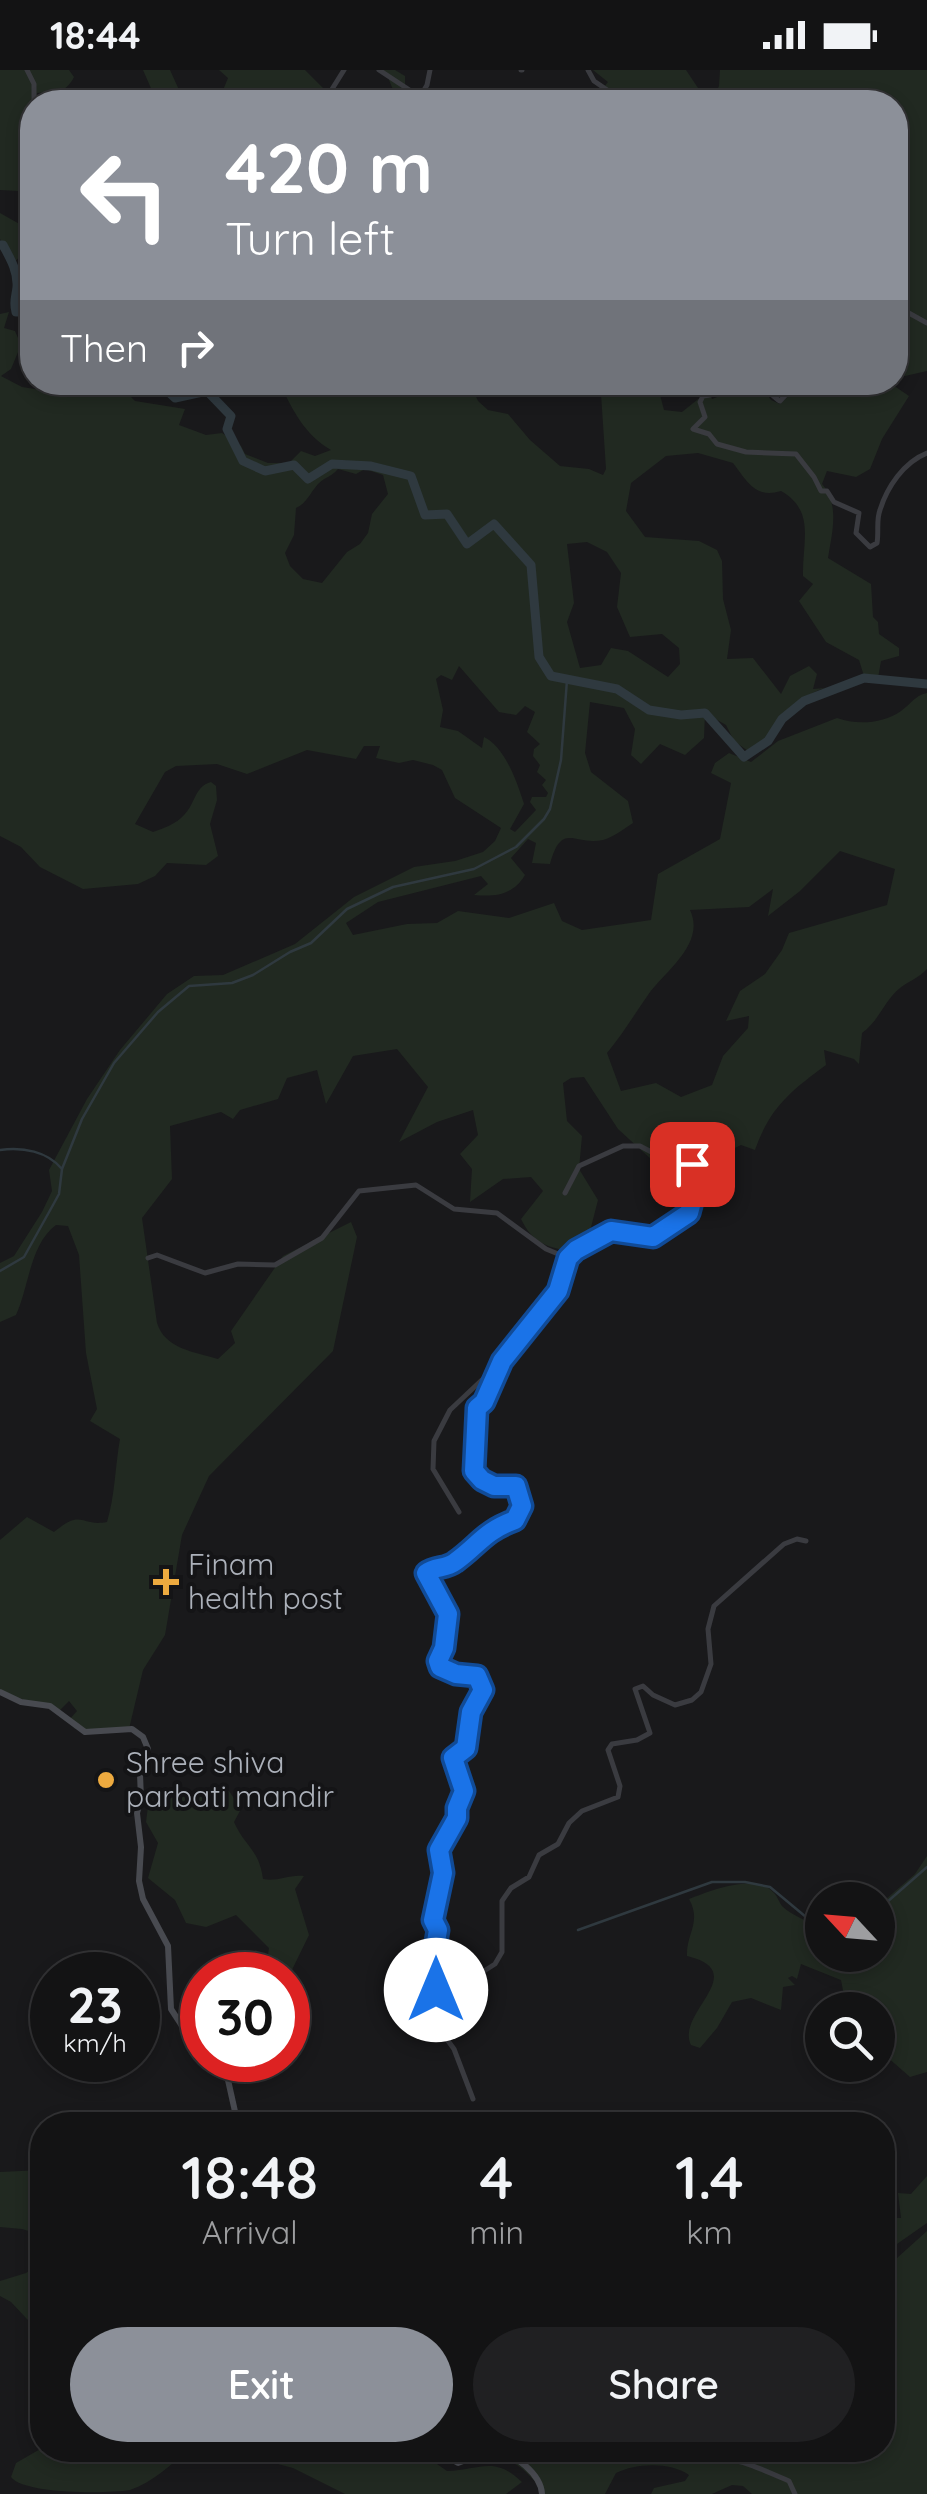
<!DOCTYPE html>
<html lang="en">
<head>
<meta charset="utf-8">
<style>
  :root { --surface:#131314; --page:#202022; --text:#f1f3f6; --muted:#9d9ea0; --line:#323234; --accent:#8c9099 }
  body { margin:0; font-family:Quicksand,sans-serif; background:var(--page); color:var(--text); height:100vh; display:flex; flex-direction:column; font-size:38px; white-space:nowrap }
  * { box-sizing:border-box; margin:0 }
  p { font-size:32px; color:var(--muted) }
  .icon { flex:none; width:55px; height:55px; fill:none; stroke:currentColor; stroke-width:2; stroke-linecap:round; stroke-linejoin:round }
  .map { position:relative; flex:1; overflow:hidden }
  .side { position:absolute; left:30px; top:2042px; width:865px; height:350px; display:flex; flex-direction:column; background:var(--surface); border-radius:40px; box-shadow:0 5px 15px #0003,0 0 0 2px var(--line) }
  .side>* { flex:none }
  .banner { position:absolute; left:20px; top:20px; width:888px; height:305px; border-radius:40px; box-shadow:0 5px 15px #0003,0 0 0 2px var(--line); background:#8c9099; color:#fff; overflow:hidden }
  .needle { width:65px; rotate:296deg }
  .fabs { position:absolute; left:805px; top:1812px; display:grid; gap:20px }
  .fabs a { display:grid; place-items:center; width:90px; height:90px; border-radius:50%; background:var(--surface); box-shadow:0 5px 15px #0003,0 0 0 2px var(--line); font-size:50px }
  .speed { position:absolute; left:30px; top:1882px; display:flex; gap:20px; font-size:50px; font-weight:700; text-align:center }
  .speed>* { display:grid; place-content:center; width:130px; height:130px; border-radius:50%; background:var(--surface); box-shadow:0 5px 15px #0003,0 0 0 2px var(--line); line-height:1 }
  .speed small { font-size:25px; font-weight:400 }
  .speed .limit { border:15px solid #d22; background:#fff; color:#111 }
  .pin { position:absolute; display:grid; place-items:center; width:85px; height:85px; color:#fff; margin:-42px; border-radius:20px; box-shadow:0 5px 15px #0006 }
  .me { position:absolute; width:110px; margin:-55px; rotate:0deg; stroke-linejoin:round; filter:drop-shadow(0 0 8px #0008) }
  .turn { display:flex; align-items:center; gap:35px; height:210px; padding:0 40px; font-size:45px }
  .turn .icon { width:130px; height:130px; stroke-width:2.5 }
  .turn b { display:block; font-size:70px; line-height:85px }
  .then { display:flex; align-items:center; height:95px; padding:0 40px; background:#0003; gap:20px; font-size:38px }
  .eta { display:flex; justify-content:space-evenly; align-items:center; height:170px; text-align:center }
  .eta b { font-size:60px; font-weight:600; line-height:70px }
  .button { display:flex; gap:20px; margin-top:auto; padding:20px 40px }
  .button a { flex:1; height:115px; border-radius:60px; background:var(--accent); color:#fff; font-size:40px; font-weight:600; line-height:115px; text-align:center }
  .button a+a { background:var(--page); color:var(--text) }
  .status { display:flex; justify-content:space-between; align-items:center; height:70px; padding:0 50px; background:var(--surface); direction:ltr }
  .status svg { height:28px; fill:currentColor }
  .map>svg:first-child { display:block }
  .green { fill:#212921; fill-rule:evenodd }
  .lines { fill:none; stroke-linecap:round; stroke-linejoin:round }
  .stream { stroke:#2f393f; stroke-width:2.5 }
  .river { stroke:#2f393f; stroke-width:9 }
  .street { stroke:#3a3b40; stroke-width:5 }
  .secondary { stroke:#484a50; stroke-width:6 }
  .route-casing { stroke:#114b97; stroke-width:25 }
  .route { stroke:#1a73e8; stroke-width:18 }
  .poi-dot { fill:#edaa3f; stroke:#141416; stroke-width:4 }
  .labels { text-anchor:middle; stroke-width:8; stroke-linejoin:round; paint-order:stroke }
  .poi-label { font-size:30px; fill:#acb1ba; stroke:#141416; text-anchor:start }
</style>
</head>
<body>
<div class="status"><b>18:44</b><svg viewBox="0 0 49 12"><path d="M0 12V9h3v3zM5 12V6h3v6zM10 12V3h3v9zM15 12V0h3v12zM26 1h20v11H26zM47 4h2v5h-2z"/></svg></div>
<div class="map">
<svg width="927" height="2424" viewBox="0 0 927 2424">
  <rect width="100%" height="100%" fill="#19191b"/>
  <!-- green -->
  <path class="green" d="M0 0H69L74 7C65 25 53 22 37 23V32H32V128L19 121 0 120Z
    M143 0H170L180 22 188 32H157Z
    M219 0H305L327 22 348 32H228L221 25 228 8Z
    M380 0H395L405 6V17L419 32H398L387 5Z
    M593 0H686L698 18 713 29 719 16 720 0H927V301L905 306 895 302V32H848L830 24 812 32H592L608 12Z
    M0 143 32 161 24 183 13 193 0 169Z
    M9 242 4 258 15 261 21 275 11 299 1 306 22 317 47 321 79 313H117L135 331 185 339 179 355 206 365 222 363 241 376 245 384 268 393H289L301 381 315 386 331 380C305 365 292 340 280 313H470L478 331 488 340 508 344 530 370 560 396 589 399 603 405 606 399 601 324 536 317 530 313H645L660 325 664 340 682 342 707 322 698 313H740L727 314 715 323 709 322 712 329C730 322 743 316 763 319L771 330 780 334 802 313H890L909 326 882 369 870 399 856 407 827 401 822 414C840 434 832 463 828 488L871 514 873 547 878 552 879 564 899 578V586L881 591 878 608 864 606 859 590 826 572 799 531 813 514 803 506C802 472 816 441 781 421 755 429 747 411 733 393L698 383 666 386 631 413 626 441 645 467 699 471 717 480 722 491 723 529 731 560 727 589 753 588 781 624 790 606 809 596 817 604 813 619 825 618C799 625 786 649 769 668 764 674 755 677 748 681L734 671 726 655 705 643 704 668 685 685 660 674 641 694 631 685 635 659 624 638 590 632 585 683 591 702 628 731 633 753C624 759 613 767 603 770 574 776 562 751 550 794L532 793 536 773 528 769 511 788 525 805C513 825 496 827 474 825L488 814 481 806 378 832 346 853 353 865 407 854 437 853 458 841 509 848 554 833 562 851 582 860 651 850 658 804 720 769 731 713 711 703 715 693 729 683 751 692 778 671 837 648C856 655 883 654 901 641 911 634 914 626 927 623V899C919 908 909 911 900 918 884 931 879 951 862 963L859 994 854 989 824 980 826 995C791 1021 770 1037 755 1080L741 1075C707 1092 692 1095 689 1137L675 1111 618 1059 584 1007 571 1008 563 1013 567 1051 582 1066 579 1099 598 1130 589 1165 569 1181C546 1177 532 1172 521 1149L543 1121 531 1107 503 1109 470 1132 472 1099 460 1084 478 1065 473 1040 437 1052 399 1072 428 1017 397 979 353 986 326 1034 317 1000 287 1008 278 1029 240 1040 233 1049 221 1042 170 1056 172 1109 142 1148 157 1253C165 1279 195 1282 218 1289L235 1273 231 1261 283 1186 351 1152 357 1167 333 1281 209 1406 182 1465 165 1565 143 1600 129 1659H75L68 1651 77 1641 69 1631 60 1640 0 1623V1470L27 1447 54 1462C83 1438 80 1457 107 1452 115 1426 115 1397 120 1369L90 1351 97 1339 86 1283 79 1185 68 1156 56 1155C30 1174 29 1217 16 1245L0 1252V1193L14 1186 42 1142 52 1121 49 1100 87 1029 120 980 167 924 194 906 223 905 295 874 354 827 414 797 455 791 483 782 495 771 501 758 455 728 442 700 433 695 413 690 399 693 376 688 380 676H364L356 689 307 680 247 704 217 694 176 696 165 702 135 754 153 762C164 758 176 754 184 745 196 733 194 717 211 712L216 716 217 730 210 754 218 786 206 795 167 793 155 806 138 814 83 819 40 797 21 777 0 766V244ZM338 399 356 404 365 399 383 405 388 424 372 444 368 463 360 474 347 482 322 513 303 509 290 496 285 483 294 465 296 438C307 433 310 423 318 414 325 407 331 407 338 399ZM587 472 607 482 621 503 617 537 630 567 662 564 679 578 680 594 668 607 628 581 611 578 601 595 580 598 567 552 574 533 567 474ZM459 596 499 642 516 645 525 636 535 642 527 662 540 674 534 679 533 686 540 695 537 702 546 710 542 715 548 723 546 727H532L530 732 536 740 515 762 510 759 524 734C517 712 505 677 484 667L482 678 458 661 440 657 443 640 436 609 441 605 452 610ZM840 781 895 799 887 835 789 863 782 880 765 904 740 921 726 951 749 946 748 958 723 986 712 1015 681 1027 656 1013 621 1021 607 983C622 965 634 945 648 925 665 901 706 874 690 840L749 837 773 819 768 846 800 821Z
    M229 1721 241 1739 234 1752C245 1777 259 1779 263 1809 278 1812 289 1804 304 1806L295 1819 309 1865 288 1908V1905H265L269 1878 236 1845 206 1857 186 1853 175 1830 148 1808 158 1773 146 1752 148 1736 187 1723Z
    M927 1786V2002L910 2007 878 1979V1940H854L845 1931 841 1910 801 1894 797 1909 792 1906 788 1908 795 1915 783 1917 781 1940 751 1928 732 1932 717 1958 700 1978 691 1975C675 1943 753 1902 687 1886 686 1864 702 1852 689 1829 709 1821 757 1802 774 1823 778 1827 779 1833 783 1837 792 1845 807 1851 818 1856L822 1853V1885H878V1836L915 1804Z
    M42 2100V2165L22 2159 0 2157V2102Z
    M927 2106V2153L897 2174 883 2178V2148H901L898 2123 911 2124Z
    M927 2161V2424H752L743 2416 732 2415 712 2424H651L654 2418 685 2411 689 2405C670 2392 637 2393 616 2403L605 2424H544C499 2356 468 2409 428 2380H673L680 2385 684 2380H882L883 2188H897Z
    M42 2192V2265L11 2232 0 2226V2211L26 2203Z
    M42 2378V2380H189C171 2394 152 2413 130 2420 106 2424 23 2424 11 2407L16 2393Z
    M246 2380H417L447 2401C480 2400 494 2385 522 2412L506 2424H345L293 2398 263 2390Z"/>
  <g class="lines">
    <!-- stream -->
    <path class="stream" d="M0 1080C23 1077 47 1081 62 1099
      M0 1201 24 1187 53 1135 59 1124 62 1099 82 1049 114 993 158 942 189 916 232 913 253 905 290 882 311 873 347 839 393 817 474 799 516 777 544 749 550 739 561 690 567 610
      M878 1840 927 1797
      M578 1860 712 1812H745L770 1817 812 1852 822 1848"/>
    <!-- river -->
    <path class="river" d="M0 175H3C10 188 18 201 17 217 16 228 13 231 16 242H32
      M158 312 175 328 207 321 231 346 227 359 243 391 265 401 294 395 308 409 332 394 371 396 411 406 425 445 447 444 467 474 494 454 531 495 539 587 551 606 617 619 649 640 681 645 705 643 744 687 768 671 782 649 804 631 864 608 927 614"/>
    <!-- street -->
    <path class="street" d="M27 0 34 14V32
      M379 0 420 27 427 15 430 0
      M521 0H522
      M588 0 594 11 613 24V32
      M251 32H257
      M324 32 344 0
      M895 232 898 237 927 253
      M798 312 780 331C773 327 767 318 760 316 740 309 721 325 703 326L700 332 705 347 693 359 709 364 717 374 746 382 796 384 814 407 821 421H827L834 432 859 443 856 463 870 477 877 473C879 462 876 450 880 440 887 417 904 392 927 383
      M565 1123 579 1096 623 1076H640L659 1086 692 1094 701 1102
      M148 1188 157 1185 205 1203 238 1194 275 1195 322 1168 359 1121 416 1115 454 1139 497 1143 546 1179 568 1188
      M459 1442 433 1399 434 1371 450 1340 502 1291 543 1241 563 1212 568 1188 576 1180 611 1161 653 1167 689 1143 702 1098 710 1097
      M434 1887 436 1920 467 1939 474 1938 475 1934 459 1917 495 1894 502 1882V1831L511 1818 529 1807 539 1785 558 1774 569 1753 582 1741 618 1727 620 1716 608 1680 612 1674 637 1670 650 1663 635 1619 643 1616 653 1625 675 1635 692 1630 701 1622 711 1594 708 1559 714 1536 784 1474 797 1469 806 1471
      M473 2029 454 1979 438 1957 432 1936 417 1920 407 1915 427 1898 435 1881 438 1860 433 1850 443 1803 439 1780 457 1748V1738L465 1721 453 1688 466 1678 471 1642 483 1619 477 1607 456 1603 440 1597 439 1591 444 1578 448 1544 425 1503C435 1496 446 1499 455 1492 480 1475 484 1463 515 1450L522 1436 516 1416C497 1416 487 1416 475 1401L477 1338 484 1332 502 1291
      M679 2380C699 2394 704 2386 726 2389 747 2391 769 2403 789 2411L795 2424"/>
    <!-- secondary -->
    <path class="secondary" d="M0 1622 21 1632 50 1636 85 1662 132 1659 143 1667 148 1679 140 1704 141 1729 137 1743 141 1777 139 1811 143 1829 168 1876 171 1939 186 1962 202 1977
      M217 1990 228 2010 238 2055
      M435 2380 458 2393 492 2380
      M495 2380C514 2383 541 2404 542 2424"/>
  </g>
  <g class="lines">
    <defs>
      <path id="route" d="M436 1920 434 1884 438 1860 433 1850 443 1803 439 1780 457 1748V1738L464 1721 453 1688 466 1678 471 1642 483 1620 477 1606 456 1604 440 1597 438 1591 444 1578 448 1544 426 1503C435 1496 446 1499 455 1492 480 1474 483 1462 515 1450L522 1436 516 1416H494L482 1410 474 1401 477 1338 484 1332 502 1291 558 1221 568 1188 576 1180 611 1161 653 1167 689 1143 700 1102 692 1094"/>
    </defs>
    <!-- route casing -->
    <use href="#route" class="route-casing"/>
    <!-- route -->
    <use href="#route" class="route"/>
  </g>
  <!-- markers -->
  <g class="poi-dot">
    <path d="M161 1497h10v10h10v10h-10v10h-10v-10h-10v-10h10z"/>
    <circle cx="106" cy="1710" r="10"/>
  </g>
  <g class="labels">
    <!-- poi labels -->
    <g class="poi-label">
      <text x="188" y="1505">Finam<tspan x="188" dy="34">health post</tspan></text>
      <text x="126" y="1703">Shree shiva<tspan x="126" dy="34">parbati mandir</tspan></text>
    </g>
  </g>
</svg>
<div class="fabs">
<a><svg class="needle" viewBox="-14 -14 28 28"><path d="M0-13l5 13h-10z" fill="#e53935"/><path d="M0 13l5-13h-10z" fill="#9d9ea0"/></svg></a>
<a><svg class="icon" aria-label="search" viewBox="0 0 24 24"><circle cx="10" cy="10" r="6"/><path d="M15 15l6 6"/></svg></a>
</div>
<div class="speed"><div>23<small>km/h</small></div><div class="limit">30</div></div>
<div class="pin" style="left:692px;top:1094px;background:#d93025"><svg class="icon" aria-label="arrive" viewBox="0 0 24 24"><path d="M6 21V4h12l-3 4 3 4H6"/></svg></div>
<svg class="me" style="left:436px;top:1920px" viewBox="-20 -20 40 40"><circle r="19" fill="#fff"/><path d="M0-13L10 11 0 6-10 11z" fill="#1a73e8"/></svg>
<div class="banner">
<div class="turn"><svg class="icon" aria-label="left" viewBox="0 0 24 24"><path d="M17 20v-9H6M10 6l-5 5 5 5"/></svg><div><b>420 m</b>Turn left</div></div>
<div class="then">Then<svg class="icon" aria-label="right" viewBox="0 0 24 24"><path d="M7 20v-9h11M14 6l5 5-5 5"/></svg></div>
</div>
<section class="side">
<div class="eta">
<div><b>18:48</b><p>Arrival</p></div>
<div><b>4</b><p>min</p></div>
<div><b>1.4</b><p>km</p></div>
</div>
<div class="button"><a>Exit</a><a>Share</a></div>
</section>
</div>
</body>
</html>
